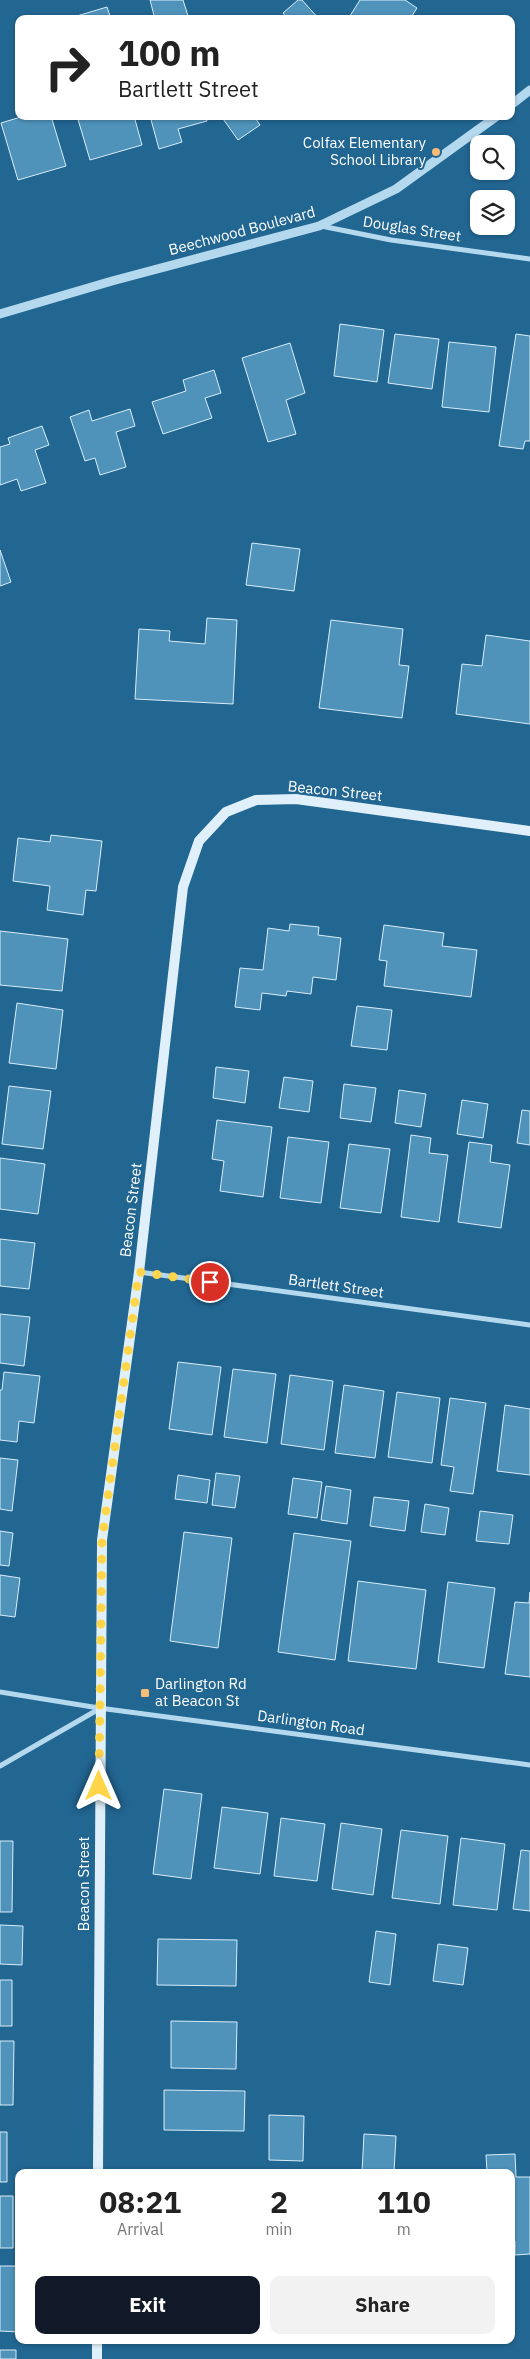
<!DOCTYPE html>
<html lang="en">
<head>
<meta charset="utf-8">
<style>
  :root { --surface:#fff; --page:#f2f2f2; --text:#222; --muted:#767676; --accent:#111827 }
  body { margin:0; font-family:"IBM Plex Sans",sans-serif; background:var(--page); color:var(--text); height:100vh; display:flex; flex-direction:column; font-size:19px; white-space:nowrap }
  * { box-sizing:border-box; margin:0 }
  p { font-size:16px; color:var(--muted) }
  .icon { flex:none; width:28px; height:28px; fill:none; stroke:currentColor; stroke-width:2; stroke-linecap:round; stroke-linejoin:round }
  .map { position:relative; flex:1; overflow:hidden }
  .details { position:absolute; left:15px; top:2169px; width:500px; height:175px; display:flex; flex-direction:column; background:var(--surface); border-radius:10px; box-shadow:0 1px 4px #0004 }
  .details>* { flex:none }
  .top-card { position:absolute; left:15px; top:15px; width:500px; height:105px; border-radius:10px; box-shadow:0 1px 4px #0004; background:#fff; color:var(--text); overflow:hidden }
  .buttons { position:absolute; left:470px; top:135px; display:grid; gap:10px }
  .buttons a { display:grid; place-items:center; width:45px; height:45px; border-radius:10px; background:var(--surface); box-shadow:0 1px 4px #0004; font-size:25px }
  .pin { position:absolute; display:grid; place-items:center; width:42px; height:42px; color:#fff; margin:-21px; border:2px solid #fff; border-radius:50%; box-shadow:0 1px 5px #0007 }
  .me { position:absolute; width:55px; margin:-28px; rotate:0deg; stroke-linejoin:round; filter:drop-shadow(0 0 4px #0008) }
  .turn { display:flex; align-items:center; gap:18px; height:105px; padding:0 20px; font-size:22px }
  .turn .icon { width:65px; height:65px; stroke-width:2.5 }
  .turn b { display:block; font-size:35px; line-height:42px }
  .eta { display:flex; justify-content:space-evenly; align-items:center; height:85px; text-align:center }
  .eta b { font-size:30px; font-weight:800; line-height:35px }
  .primary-button { display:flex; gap:10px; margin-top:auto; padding:10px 20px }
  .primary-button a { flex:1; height:58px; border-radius:10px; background:var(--accent); color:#fff; font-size:20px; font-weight:800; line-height:58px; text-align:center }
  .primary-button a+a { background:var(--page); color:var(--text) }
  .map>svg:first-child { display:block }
  .building { fill:#4f92ba; stroke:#d9edf9 }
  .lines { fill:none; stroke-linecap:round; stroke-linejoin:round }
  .minor { stroke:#b4d8ed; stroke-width:5 }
  .tertiary { stroke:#b4d8ed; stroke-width:9 }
  .secondary { stroke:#e0f0fa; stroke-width:10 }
  .route { stroke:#ffd54a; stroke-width:9; stroke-dasharray:0 16.2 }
  .poi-dot { fill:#f9bc76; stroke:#226692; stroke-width:2 }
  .labels { text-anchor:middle; stroke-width:4; stroke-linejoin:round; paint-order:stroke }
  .poi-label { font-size:15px; fill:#fff; stroke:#226692; text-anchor:end }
  .street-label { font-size:15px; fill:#fff; stroke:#226692 }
</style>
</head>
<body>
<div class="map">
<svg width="530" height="2359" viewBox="0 0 530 2359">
  <rect width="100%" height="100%" fill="#226692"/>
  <!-- building -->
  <path class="building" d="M150 0H183L189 19H155Z
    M298 0H302L319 19H288L283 13Z
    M360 0H405L417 8 410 19H348Z
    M107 7 111 19H70V18Z
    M24 116H51L66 166 18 180 1 123Z
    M77 116H134L142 145 90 160Z
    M150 116H206L207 121 178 129 182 142 159 149Z
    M221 116H254L260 125 238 140Z
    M340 324 384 330 377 382 334 376Z
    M395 334 439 339 432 389 388 383Z
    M516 334 530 336V441H525L523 449 499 446Z
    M449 342 496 347 489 412 442 407Z
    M290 343 305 393 286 400 296 434 268 442 242 358Z
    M214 370 221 393 205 398 212 418 163 434 152 402 186 391 183 380Z
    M130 409 135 426 116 432 126 467 100 475 95 458 85 461 70 417 89 410 92 421Z
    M42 426 49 445 35 450 46 483 21 491 17 479 0 485V447L10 444 8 438Z
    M252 543 300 549 294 591 246 585Z
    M0 550 11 582 0 586Z
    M207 618 237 620 233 704 135 699 139 629 170 631 169 641 205 644Z
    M331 620 403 629 399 665 409 666 402 718 319 708Z
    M486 635 530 641V724L456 714 462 664 482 666Z
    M51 835 102 841 96 891 86 890 83 915 47 910 50 886 13 881 18 838 50 842Z
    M290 924 319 927 318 935 341 938 336 980 313 977 311 994 287 991 286 996 262 993 260 1010 235 1007 240 968 263 970 268 928 289 931Z
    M384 925 444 933 442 946 477 950 471 997 384 986 387 961 379 960Z
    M0 931 68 939 62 991 0 985Z
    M17 1003 63 1010 56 1069 9 1063Z
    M357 1006 392 1010 387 1050 351 1046Z
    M216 1067 249 1071 245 1103 213 1098Z
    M284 1077 313 1081 309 1112 279 1108Z
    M344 1084 376 1088 371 1122 340 1118Z
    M9 1086 51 1091 43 1149 2 1144Z
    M399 1090 426 1094 421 1127 395 1123Z
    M462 1100 488 1104 483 1138 457 1134Z
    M522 1110 530 1111V1145L517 1143Z
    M217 1120 272 1127 263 1197 220 1191 224 1161 212 1159Z
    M411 1135 431 1138 429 1153 448 1155 439 1222 401 1217Z
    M288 1137 329 1142 321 1203 280 1198Z
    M469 1142 492 1145 490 1162 510 1165 501 1228 458 1222Z
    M349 1144 390 1149 381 1213 340 1208Z
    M0 1158 45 1164 38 1214 0 1209Z
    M0 1239 35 1243 29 1289 0 1286Z
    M0 1314 30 1317 24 1366 0 1363Z
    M178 1362 221 1367 212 1435 169 1429Z
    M233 1369 276 1374 267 1443 224 1437Z
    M4 1372 40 1376 34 1423 19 1421 17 1442 0 1440V1390H2Z
    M290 1375 333 1381 324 1450 281 1444Z
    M344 1385 384 1391 375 1458 335 1453Z
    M397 1392 440 1398 432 1463 388 1457Z
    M450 1398 486 1403 473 1494 450 1491 454 1467 441 1465Z
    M505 1405 530 1409V1475L497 1471Z
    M0 1458 18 1460 12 1511 0 1509Z
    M216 1473 240 1476 235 1508 212 1505Z
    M178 1475 210 1480 207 1503 175 1499Z
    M293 1478 322 1482 317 1518 288 1514Z
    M326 1486 351 1490 347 1524 321 1520Z
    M374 1497 409 1501 405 1531 370 1526Z
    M425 1504 449 1508 445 1535 421 1532Z
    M480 1511 513 1515 509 1544 476 1541Z
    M0 1531 13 1533 9 1566 0 1565Z
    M184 1532 232 1538 218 1648 170 1641Z
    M294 1533 351 1541 335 1660 278 1652Z
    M0 1575 20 1578 15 1617 0 1615Z
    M358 1581 426 1590 416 1669 348 1661Z
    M448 1582 495 1588 484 1668 438 1662Z
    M530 1592V1677L505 1674 515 1602 529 1603Z
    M164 1789 202 1794 191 1879 153 1874Z
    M222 1807 268 1813 260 1874 214 1868Z
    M281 1818 325 1824 317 1881 274 1876Z
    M341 1823 382 1829 373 1895 332 1889Z
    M401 1830 448 1836 440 1904 392 1898Z
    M461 1838 505 1844 497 1910 453 1905Z
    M0 1841H13L12 1912H0Z
    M521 1850 530 1851V1911L513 1909Z
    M0 1925 23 1926 22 1965 0 1964Z
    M376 1931 396 1934 390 1985 369 1982Z
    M158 1939 237 1940 236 1986 157 1985Z
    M438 1944 468 1948 463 1985 433 1981Z
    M0 1980H12V2026H0Z
    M171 2021 237 2022 236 2069 171 2068Z
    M0 2041H14L13 2105H0Z
    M164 2090 245 2091 244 2131 164 2130Z
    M269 2115 304 2116 303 2161 269 2160Z
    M0 2132H7V2182H0Z
    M364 2134 396 2136 394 2172H362Z
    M515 2154 516 2177H530V2254L515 2255V2241H511V2172H487L486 2155Z
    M0 2196H13V2248H0Z
    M0 2266H19V2332L0 2331Z
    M0 2350H16V2359H0Z"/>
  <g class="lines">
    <!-- minor -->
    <path class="minor" d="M321 226 391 240 530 259
      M139 1272 530 1325
      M0 1692 99 1708 530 1765
      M0 1766 99 1709"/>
    <!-- tertiary -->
    <path class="tertiary" d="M511 105 530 90
      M0 314 112 281 319 226 396 189 497 116"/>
    <!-- secondary -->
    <path class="secondary" d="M98 2172 102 1540 139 1272 183 887 199 841 226 812 256 800 296 799 530 831
      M97 2359V2340"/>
  </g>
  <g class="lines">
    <!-- route -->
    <path class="route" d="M99 1786 102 1540 139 1272 210 1282"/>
  </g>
  <!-- markers -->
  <g class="poi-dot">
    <circle cx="436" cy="152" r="5"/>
    <rect x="140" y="1688" width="10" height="10" rx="2.5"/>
  </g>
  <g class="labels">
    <!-- poi labels -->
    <g class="poi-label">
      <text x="426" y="148">Colfax Elementary<tspan x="426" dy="17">School Library</tspan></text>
      <text x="155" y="1689" text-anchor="start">Darlington Rd<tspan x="155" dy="17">at Beacon St</tspan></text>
    </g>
    <!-- street labels -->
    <g class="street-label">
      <text transform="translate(412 229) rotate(9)" y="5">Douglas Street</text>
      <text transform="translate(242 231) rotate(-15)" y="5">Beechwood Boulevard</text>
      <text transform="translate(335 791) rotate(6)" y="5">Beacon Street</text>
      <text transform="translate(131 1210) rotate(-83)" y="5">Beacon Street</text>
      <text transform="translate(336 1286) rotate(8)" y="5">Bartlett Street</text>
      <text transform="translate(311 1723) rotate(8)" y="5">Darlington Road</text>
      <text transform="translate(84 1884) rotate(-90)" y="5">Beacon Street</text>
    </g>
  </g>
</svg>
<div class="buttons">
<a><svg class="icon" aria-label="search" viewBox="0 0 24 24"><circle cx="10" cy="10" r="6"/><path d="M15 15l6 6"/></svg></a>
<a><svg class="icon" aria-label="layers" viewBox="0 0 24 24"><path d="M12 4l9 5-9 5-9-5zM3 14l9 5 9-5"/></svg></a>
</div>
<div class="pin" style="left:210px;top:1282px;background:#d93025"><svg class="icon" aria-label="arrive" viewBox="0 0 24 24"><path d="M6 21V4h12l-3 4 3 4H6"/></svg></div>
<svg class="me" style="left:99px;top:1786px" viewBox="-20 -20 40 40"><path d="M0-17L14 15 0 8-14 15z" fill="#ffd54a" stroke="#fff" stroke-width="4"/></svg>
<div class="top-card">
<div class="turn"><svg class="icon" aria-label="right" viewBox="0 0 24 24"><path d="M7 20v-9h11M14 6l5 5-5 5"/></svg><div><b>100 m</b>Bartlett Street</div></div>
</div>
<section class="details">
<div class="eta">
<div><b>08:21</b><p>Arrival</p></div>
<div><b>2</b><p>min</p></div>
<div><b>110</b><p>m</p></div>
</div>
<div class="primary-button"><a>Exit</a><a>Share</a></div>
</section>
</div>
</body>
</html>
